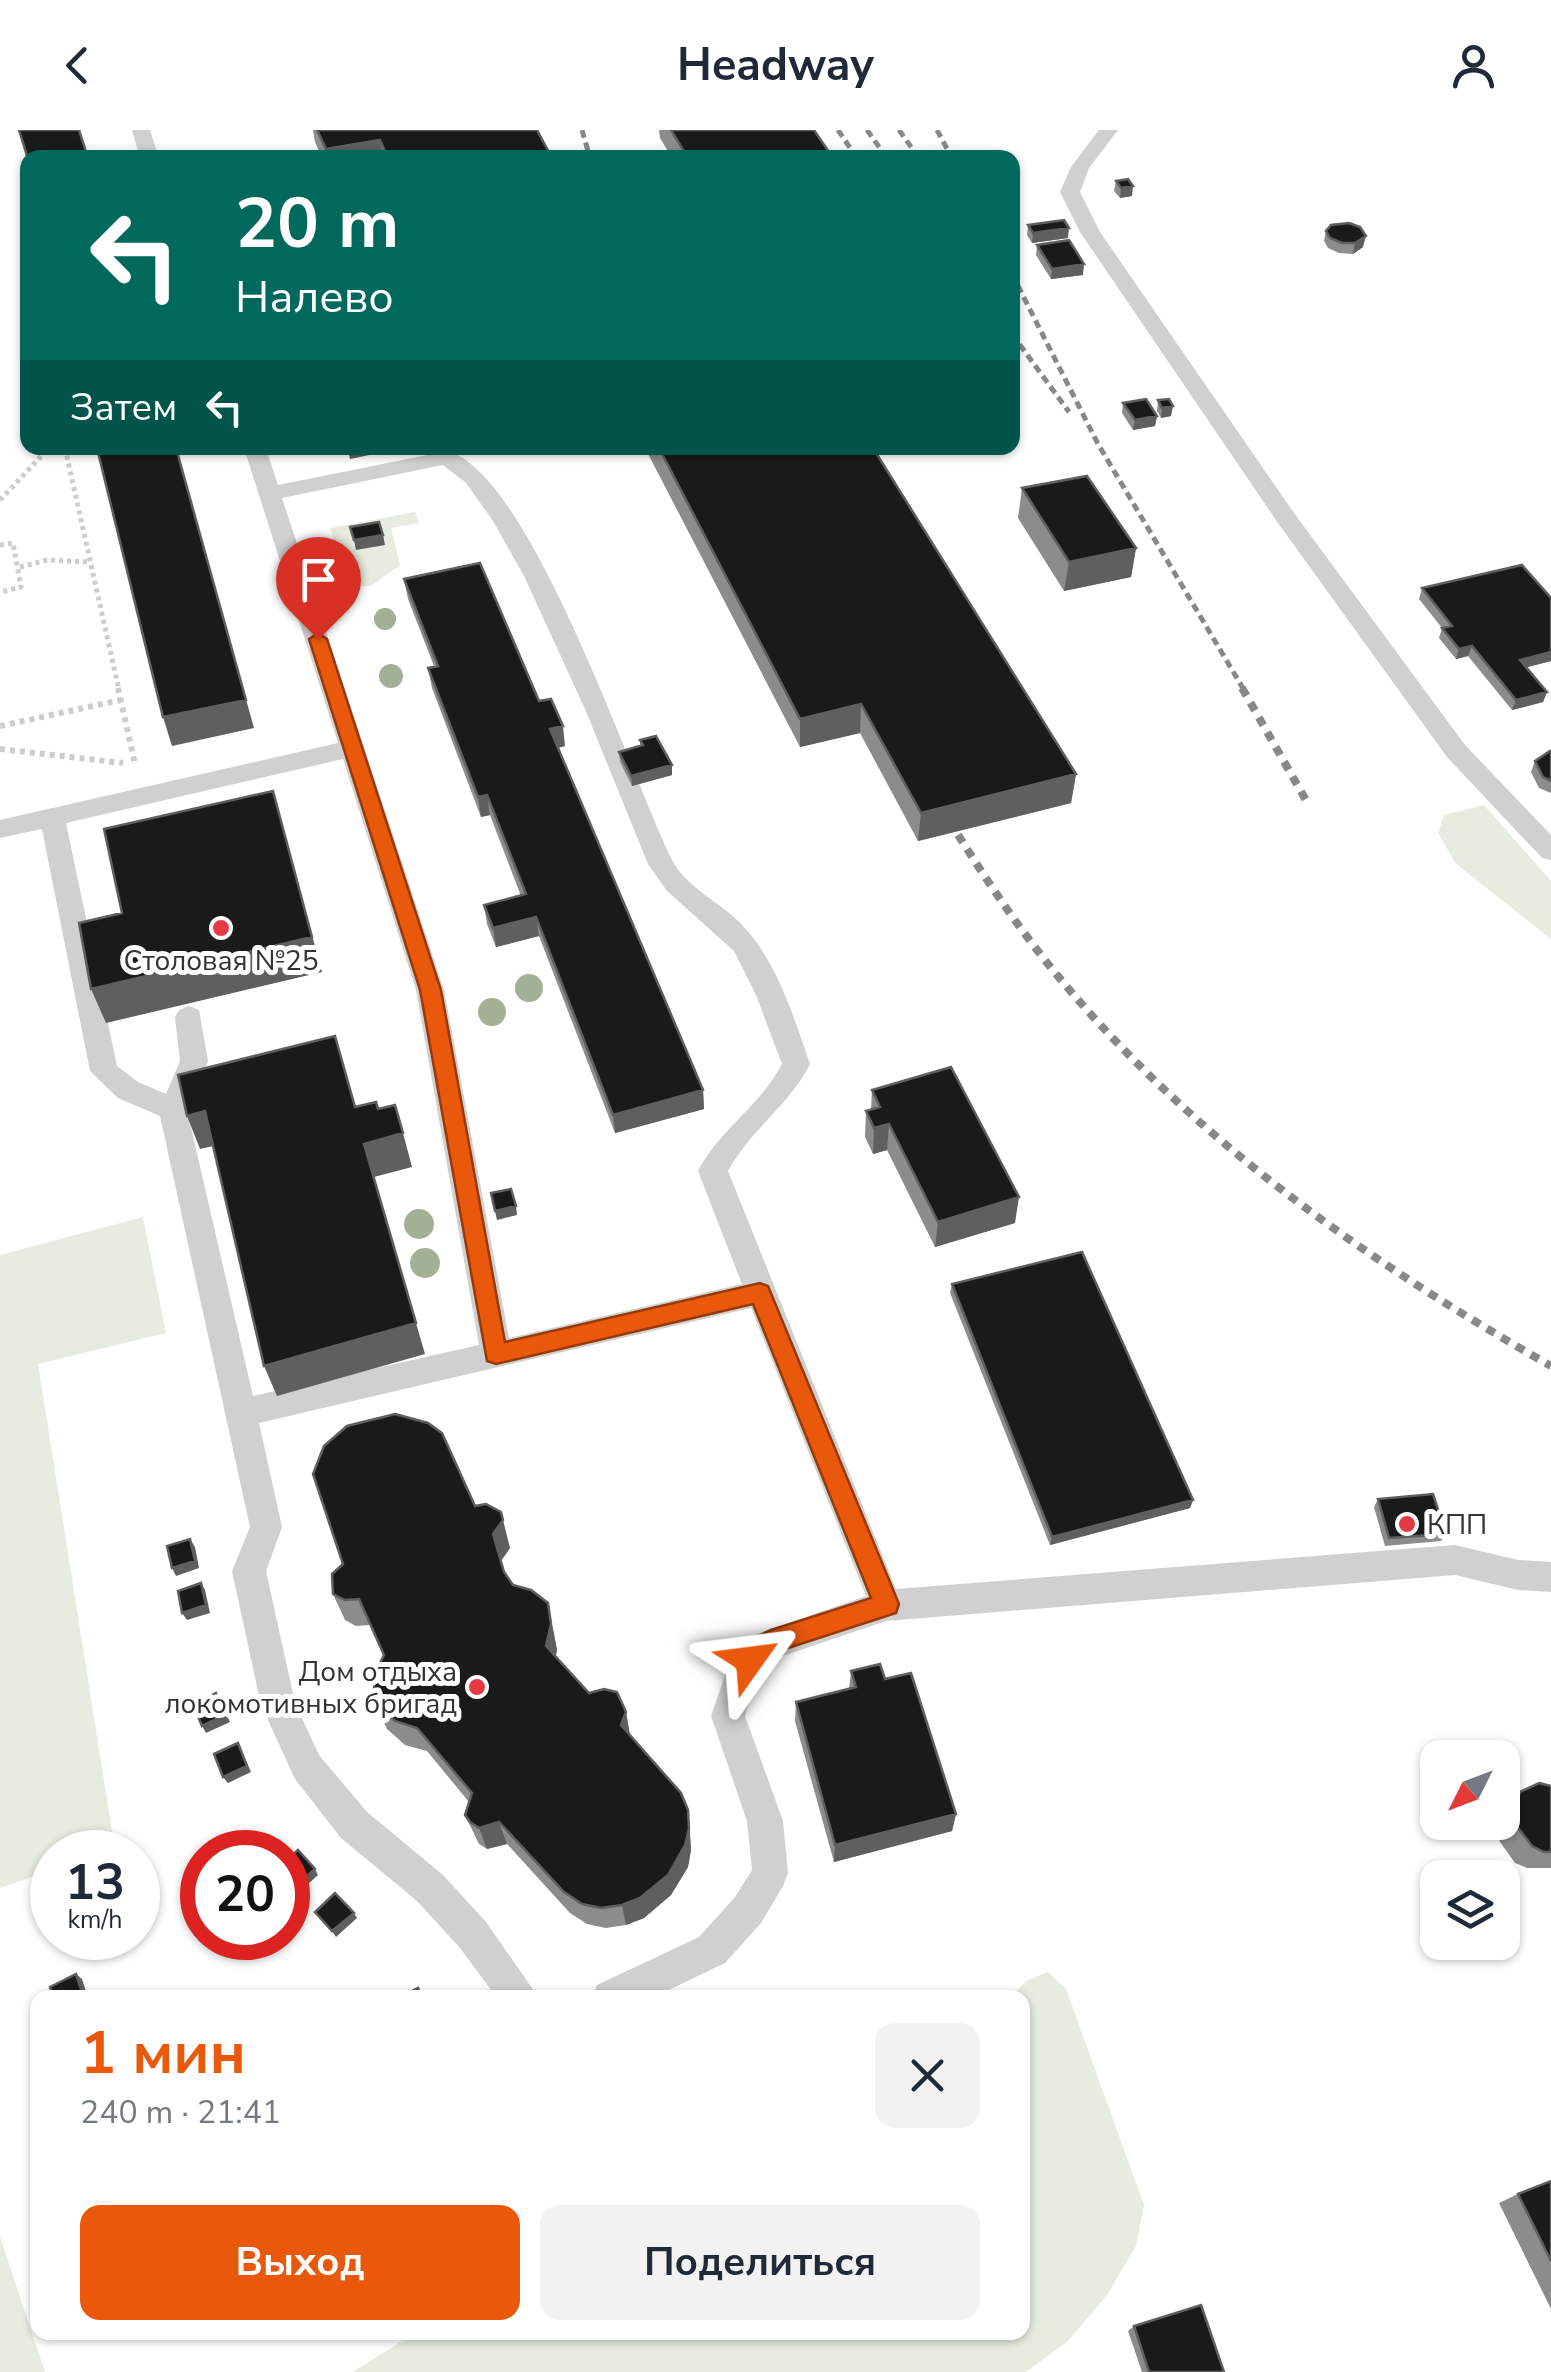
<!DOCTYPE html>
<html lang="ru">
<head>
<meta charset="utf-8">
<style>
  :root { --surface:#fff; --page:#f2f2f3; --text:#1f2937; --muted:#747a83; --accent:#ea580c }
  body { margin:0; font-family:"Nunito Sans",sans-serif; background:var(--page); color:var(--text); height:100vh; display:flex; flex-direction:column; font-size:38px; white-space:nowrap }
  * { box-sizing:border-box; margin:0 }
  p { font-size:32px; color:var(--muted) }
  .icon { flex:none; width:55px; height:55px; fill:none; stroke:currentColor; stroke-width:2; stroke-linecap:round; stroke-linejoin:round }
  .map { position:relative; flex:1; overflow:hidden }
  .panel { position:absolute; left:30px; top:1860px; width:1000px; height:350px; display:flex; flex-direction:column; background:var(--surface); border-radius:20px; box-shadow:0 2px 8px #0004 }
  .panel>* { flex:none }
  .guide { position:absolute; left:20px; top:20px; width:1000px; height:305px; border-radius:20px; box-shadow:0 2px 8px #0004; background:#00695c; color:#fff; overflow:hidden }
  .needle { width:65px; rotate:228deg }
  .fabs { position:absolute; left:1420px; top:1610px; display:grid; gap:20px }
  .fabs a { display:grid; place-items:center; width:100px; height:100px; border-radius:20px; background:var(--surface); box-shadow:0 2px 8px #0004; font-size:50px }
  .speed { position:absolute; left:30px; top:1700px; display:flex; gap:20px; font-size:50px; font-weight:700; text-align:center }
  .speed>* { display:grid; place-content:center; width:130px; height:130px; border-radius:50%; background:var(--surface); box-shadow:0 2px 8px #0004; line-height:1 }
  .speed small { font-size:25px; font-weight:400 }
  .speed .limit { border:15px solid #d22; background:#fff; color:#111 }
  .pin { position:absolute; display:grid; place-items:center; width:85px; height:85px; color:#fff; margin:-102px -42px; border-radius:50% 50% 50% 0; rotate:-45deg; box-shadow:0 0 10px #0007 }
  .pin .icon { rotate:45deg }
  .me { position:absolute; width:110px; margin:-55px; rotate:59deg; stroke-linejoin:round; filter:drop-shadow(0 0 8px #0008) }
  .turn { display:flex; align-items:center; gap:35px; height:210px; padding:0 50px; font-size:45px }
  .turn .icon { width:130px; height:130px; stroke-width:2.5 }
  .turn b { display:block; font-size:70px; line-height:85px }
  .then { display:flex; align-items:center; height:95px; padding:0 50px; background:#0003; gap:20px; font-size:38px }
  .round { display:grid; place-items:center; flex:none; width:105px; height:105px; border-radius:20px; background:var(--page) }
  .head { display:flex; align-items:center; justify-content:space-between; height:170px; padding:0 50px }
  h1 { font-size:60px; font-weight:700; line-height:75px; color:var(--accent) }
  .button { display:flex; gap:20px; margin-top:auto; padding:20px 50px }
  .button a { flex:1; height:115px; border-radius:20px; background:var(--accent); color:#fff; font-size:40px; font-weight:700; line-height:115px; text-align:center }
  .button a+a { background:var(--page); color:var(--text) }
  header { display:flex; justify-content:space-between; align-items:center; height:130px; padding:0 50px; background:var(--surface); font-size:45px; font-weight:700 }
  .map>svg:first-child { display:block }
  .green { fill:#e6ecdf }
  .lines { fill:none; stroke-linecap:round; stroke-linejoin:round }
  .path-far1 { stroke:#cdcdcd; stroke-width:5; stroke-dasharray:4 4; stroke-linecap:butt }
  .path { stroke:#cdcdcd; stroke-width:6; stroke-dasharray:5 5; stroke-linecap:butt }
  .service { fill:#d0d0d0; fill-rule:evenodd }
  .rail-far1 { stroke:#888; stroke-width:5; stroke-dasharray:8 5; stroke-linecap:butt }
  .rail { stroke:#888; stroke-width:8; stroke-dasharray:9 8; stroke-linecap:butt }
  .tree { fill:#a2b095 }
  .wall { fill:#8c8c8c }
  .shaded-wall { fill:#5f5f5f }
  .building { fill:#1a1a1a; stroke:#5f5f5f; stroke-width:2.5 }
  .route { fill:#ea580c; stroke:#983908; stroke-width:2.5 }
  .poi-dot { fill:#e63946; stroke:#fff; stroke-width:4 }
  .labels { text-anchor:middle; stroke-width:10; stroke-linejoin:round; paint-order:stroke }
  .poi-label { font-size:28px; fill:#333; stroke:#fff }
</style>
</head>
<body>
<header><svg class="icon" aria-label="back" viewBox="0 0 24 24"><path d="M15 5l-7 7 7 7"/></svg>Headway<svg class="icon" aria-label="person" viewBox="0 0 24 24"><circle cx="12" cy="8" r="4"/><path d="M4 21q1-7 8-7t8 7"/></svg></header>
<div class="map">
<svg width="1551" height="2242" viewBox="0 0 1551 2242">
  <rect width="100%" height="100%" fill="#fff"/>
  <!-- green -->
  <path class="green" d="M415 382 419 393 391 398 400 435 371 456H351L330 398Z
    M1484 675 1551 751V809L1456 734 1438 703 1444 685Z
    M143 1087 166 1203 38 1234 115 1720 52 1722V1740L0 1758V1125Z
    M1048 1842 1066 1859 1144 2075 1136 2116 1107 2165 1068 2211 1026 2242H353L415 2203 1022 2202V1868L1011 1867 1026 1851Z
    M0 2107 45 2242H0Z"/>
  <g class="lines">
    <!-- path-far1 -->
    <path class="path-far1" d="M65 318 119 560
      M0 370 49 318
      M0 415 13 413 21 457 0 462
      M20 437 47 430 91 432"/>
    <!-- path -->
    <path class="path" d="M118 558 135 634
      M0 596 121 570
      M0 619 123 633"/>
    <!-- service -->
    <path class="service" d="M132 0H150L159 28H140Z
      M1099 0H1118L1089 38 1080 62 1100 102 1294 383 1465 615 1551 705V730L1542 728 1447 627 1278 393 1080 102 1060 62 1071 37Z
      M244 318H266L278 355 447 321C531 342 632 650 672 730 687 759 723 773 744 797 778 834 794 888 810 934 789 976 749 1001 728 1041L896 1459 1455 1415 1518 1430 1551 1432V1462L1518 1460 1455 1445 886 1491 774 1529 755 1554 745 1586 783 1691 788 1743 783 1756 761 1793 725 1833 652 1868H591L597 1855 699 1807 735 1767 752 1740 747 1691 711 1586 729 1534 751 1506 866 1466 751 1178 259 1293 282 1397 266 1441 295 1573 319 1625 367 1682 443 1745 486 1792 539 1868H497L460 1818 417 1771 341 1708 295 1649 261 1575 232 1441 250 1397 160 986 118 968 90 941 42 699 0 708V690L338 613ZM443 335 466 353 493 391 524 446 585 579 648 734 667 761 734 821 756 865 782 934C761 975 720 999 698 1041L742 1154 509 1208 444 860 282 368ZM343 629 416 860 479 1215 253 1266 187 980 208 931 199 880 189 876 179 880 175 887 180 931 166 964 138 952 117 936 66 693Z"/>
    <!-- rail-far1 -->
    <path class="rail-far1" d="M582 0 590 28
      M838 0 857 28
      M867 0 887 28
      M899 0 919 28
      M937 0 952 28
      M1012 144 1098 314 1244 560
      M1012 204 1069 282"/>
    <!-- rail -->
    <path class="rail" d="M1242 558 1307 672
      M940 676C976 734 1013 792 1057 845 1192 1009 1368 1132 1551 1236"/>
  </g>
  <!-- trees -->
  <g class="tree">
    <circle cx="385" cy="489" r="11"/>
    <circle cx="391" cy="546" r="12"/>
    <circle cx="529" cy="858" r="14"/>
    <circle cx="492" cy="882" r="14"/>
    <circle cx="419" cy="1094" r="15"/>
    <circle cx="425" cy="1133" r="15"/>
  </g>
  <!-- wall -->
  <path class="wall" d="M313 0H537L552 28H322L315 12Z
    M659 0H814L833 28H672L660 8Z
    M1116 51 1132 66 1120 68 1114 61Z
    M1028 95 1068 108 1032 113 1027 105Z
    M1326 101 1363 117 1353 124 1339 123 1328 118 1324 111Z
    M1037 115 1083 145 1051 149 1036 125Z
    M1158 270 1171 286 1161 288 1157 281Z
    M1123 273 1157 286 1155 296 1133 300 1122 283Z
    M645 318H873L1076 644 1071 673 918 711 860 603 800 617Z
    M1022 358 1136 418 1131 447 1064 461 1018 388Z
    M404 449 539 571 565 616 558 618 703 960 704 979 615 1003 539 806 496 817 487 794 484 775 521 766 490 685 481 687 432 558 428 538 434 536 408 469Z
    M1422 458 1551 468V531L1527 537 1547 562 1543 572 1512 580 1468 526 1456 529 1439 508 1442 498 1419 469Z
    M640 610 672 635V645L632 656 620 632 619 622 640 616Z
    M1551 621V663L1539 658 1531 642 1535 631Z
    M872 960 1015 1093 935 1117 887 1020 873 1024 865 1007 866 981 871 980Z
    M952 1154 1193 1370 1190 1378 1050 1415 950 1163Z
    M1378 1369 1446 1404 1441 1411 1385 1416 1374 1377Z
    M475 1376 510 1418 501 1431 504 1442 513 1455 548 1473 557 1520 556 1526 589 1563 626 1582 630 1605 690 1702 691 1720 688 1737 671 1765 644 1788 626 1795 606 1798 587 1794 570 1783 507 1714 487 1719 479 1714 465 1685 469 1672 427 1621 405 1615 387 1599 376 1575 384 1526 370 1495 356 1496 345 1490 333 1464 343 1434Z
    M851 1541 885 1549 956 1684 952 1701 834 1732 795 1591 796 1572 849 1559Z
    M1551 1656V1738H1527L1515 1733 1500 1712 1496 1701 1499 1692H1502L1503 1680 1520 1662Z
    M1551 2051V2179L1499 2073 1518 2064Z
    M1134 2196 1224 2242H1142L1128 2201Z"/>
  <!-- shaded-wall -->
  <path class="shaded-wall" d="M380 10 383 28H327L326 19Z
    M1133 56 1132 66 1120 68 1121 58Z
    M1069 98 1068 108 1032 113 1033 103Z
    M1366 106 1363 117 1353 124 1355 113Z
    M1084 134 1083 145 1051 149 1052 139Z
    M1173 276 1171 286 1161 288 1162 278Z
    M1157 286 1155 296 1133 300 1135 290Z
    M176 318 254 598 172 616 163 587Z
    M353 318H403L350 329 348 319Z
    M383 405 385 415 356 420 354 410Z
    M1136 418 1131 447 1064 461 1069 432Z
    M1472 516 1468 526 1456 529 1459 519Z
    M1551 522V531L1516 540 1520 530Z
    M1547 562 1543 572 1512 580 1516 570Z
    M861 574 860 603 800 617V589Z
    M563 596 565 616 553 619 550 599Z
    M672 635V645L632 656 631 646Z
    M1076 644 1071 673 918 711 921 683Z
    M273 661 322 842 106 893 91 859Z
    M487 665 490 685 481 687 478 667Z
    M536 787 539 806 496 817 493 798Z
    M703 960 704 979 615 1003 613 985Z
    M205 981 218 1015 200 1019 187 986Z
    M889 994 887 1020 873 1024 874 998Z
    M403 1003 412 1037 374 1047 364 1014Z
    M1019 1067 1015 1093 935 1117 938 1092Z
    M516 1076 517 1085 497 1090 495 1081Z
    M416 1193 425 1224 277 1266 264 1236Z
    M1193 1370 1190 1378 1050 1415 1052 1407Z
    M503 1390 510 1418 500 1432 493 1404Z
    M190 1409 195 1417 199 1438 176 1446 172 1438Z
    M201 1453 205 1460 210 1483 187 1490 182 1483Z
    M548 1473 557 1520 552 1541 546 1516Z
    M216 1563 230 1592 206 1603 202 1596Z
    M626 1582 630 1606 621 1595Z
    M238 1613 251 1642 228 1653 223 1647Z
    M688 1680 691 1720 688 1737 671 1765 644 1788 626 1795 622 1775Z
    M956 1684 952 1701 834 1732 835 1715Z
    M499 1692 507 1714 487 1719 479 1698Z
    M315 1739 318 1745 298 1763 294 1757Z
    M354 1783 357 1788 336 1807 332 1801Z
    M76 1844 82 1849 88 1868H84Z"/>
  <!-- building -->
  <path class="building" d="M19 0H79L88 28H28V29Z
    M317 0H537L552 28H388L380 10 326 19Z
    M671 0H814L833 28H688Z
    M1128 49 1133 56 1121 58 1116 51Z
    M1064 90 1069 98 1033 103 1028 95Z
    M1349 93 1360 97 1366 106 1355 113H1342L1330 108 1326 101 1331 95Z
    M1069 110 1084 134 1052 139 1037 115Z
    M1146 269 1157 286 1135 290 1123 273Z
    M1169 269 1173 276 1162 278 1158 270Z
    M97 318H176L246 570 163 587Z
    M659 318H873L1076 644 921 683 861 574 800 589Z
    M1087 346 1136 418 1069 432 1022 358Z
    M379 392 383 405 354 410 350 397Z
    M480 433 539 571 551 569 563 596 550 599 703 960 613 985 536 787 493 798 484 775 526 764 487 665 478 667 428 538 438 536 404 449Z
    M1522 435 1551 468V522L1520 530 1547 562 1516 570 1472 516 1459 519 1442 498 1452 496 1422 458Z
    M656 606 672 635 631 646 619 622 643 615 640 610Z
    M1550 621H1551V651L1543 647 1535 631Z
    M273 661 312 807 91 859 79 793 122 783 104 699Z
    M335 906 355 977 376 972 378 979 395 975 403 1003 364 1014 416 1193 264 1236 205 981 187 986 178 945Z
    M951 937 1019 1067 938 1092 889 994 874 998 866 981 880 977 872 960Z
    M511 1059 516 1076 495 1081 491 1063Z
    M1082 1122 1193 1370 1052 1407 952 1154Z
    M395 1284 428 1293 442 1303 475 1376 486 1374 501 1382 503 1390 493 1404 504 1442 513 1455 531 1460 548 1473 551 1494 546 1516 589 1563 604 1559 617 1562 626 1582 621 1595 681 1663 688 1680 689 1699 685 1715 668 1745 640 1768 622 1775 601 1778 582 1774 564 1762 499 1692 479 1698 470 1692 465 1685 472 1663 417 1598 395 1591 376 1575 373 1547 384 1525 359 1469 345 1470 333 1464 332 1444 343 1434 313 1344 324 1316 347 1296Z
    M1433 1364 1446 1404 1389 1408 1378 1369Z
    M190 1409 195 1431 172 1438 167 1416Z
    M201 1453 206 1475 182 1483 178 1461Z
    M880 1534 885 1549 911 1543 956 1684 835 1715 796 1572 856 1557 851 1541Z
    M216 1563 225 1585 202 1596 193 1574Z
    M238 1613 247 1636 223 1647 214 1624Z
    M1539 1653 1551 1656V1722H1544L1532 1716 1516 1695 1513 1684 1520 1662Z
    M298 1720 315 1739 294 1757 288 1749V1729Z
    M335 1763 354 1783 332 1801 315 1782Z
    M76 1844 84 1868H54L50 1857Z
    M418 1858 422 1868H398Z
    M1551 2051V2131L1518 2064Z
    M1201 2175 1224 2242H1149L1134 2196Z"/>
  <!-- route -->
  <path class="route" d="M318 503 327 509 441 860 505 1212 760 1153 768 1156 899 1474 896 1483 785 1519 750 1542 741 1539 737 1530 754 1508 771 1500 871 1468 753 1174 496 1234 487 1231 420 860 309 509Z"/>
  <!-- markers -->
  <g class="poi-dot">
    <circle cx="221" cy="798" r="10"/>
    <circle cx="1407" cy="1394" r="10"/>
    <circle cx="477" cy="1557" r="10"/>
  </g>
  <g class="labels">
    <!-- poi labels -->
    <g class="poi-label">
      <text x="221" y="840">Столовая №25</text>
      <text x="1427" y="1404" text-anchor="start">КПП</text>
      <text x="457" y="1551" text-anchor="end">Дом отдыха<tspan x="457" dy="32">локомотивных бригад</tspan></text>
    </g>
  </g>
</svg>
<div class="fabs">
<a><svg class="needle" viewBox="-14 -14 28 28"><path d="M0-13l5 13h-10z" fill="#e53935"/><path d="M0 13l5-13h-10z" fill="#747a83"/></svg></a>
<a><svg class="icon" aria-label="layers" viewBox="0 0 24 24"><path d="M12 4l9 5-9 5-9-5zM3 14l9 5 9-5"/></svg></a>
</div>
<div class="speed"><div>13<small>km/h</small></div><div class="limit">20</div></div>
<div class="pin" style="left:318px;top:509px;background:#d93025"><svg class="icon" aria-label="arrive" viewBox="0 0 24 24"><path d="M6 21V4h12l-3 4 3 4H6"/></svg></div>
<svg class="me" style="left:750px;top:1530px" viewBox="-20 -20 40 40"><path d="M0-17L14 15 0 8-14 15z" fill="#ea580c" stroke="#fff" stroke-width="4"/></svg>
<div class="guide">
<div class="turn"><svg class="icon" aria-label="left" viewBox="0 0 24 24"><path d="M17 20v-9H6M10 6l-5 5 5 5"/></svg><div><b>20 m</b>Налево</div></div>
<div class="then">Затем<svg class="icon" aria-label="left" viewBox="0 0 24 24"><path d="M17 20v-9H6M10 6l-5 5 5 5"/></svg></div>
</div>
<section class="panel">
<div class="head"><div><h1>1 мин</h1><p>240 m · 21:41</p></div><a class="round"><svg class="icon" aria-label="close" viewBox="0 0 24 24"><path d="M6 6l12 12M18 6L6 18"/></svg></a></div>
<div class="button"><a>Выход</a><a>Поделиться</a></div>
</section>
</div>
</body>
</html>
